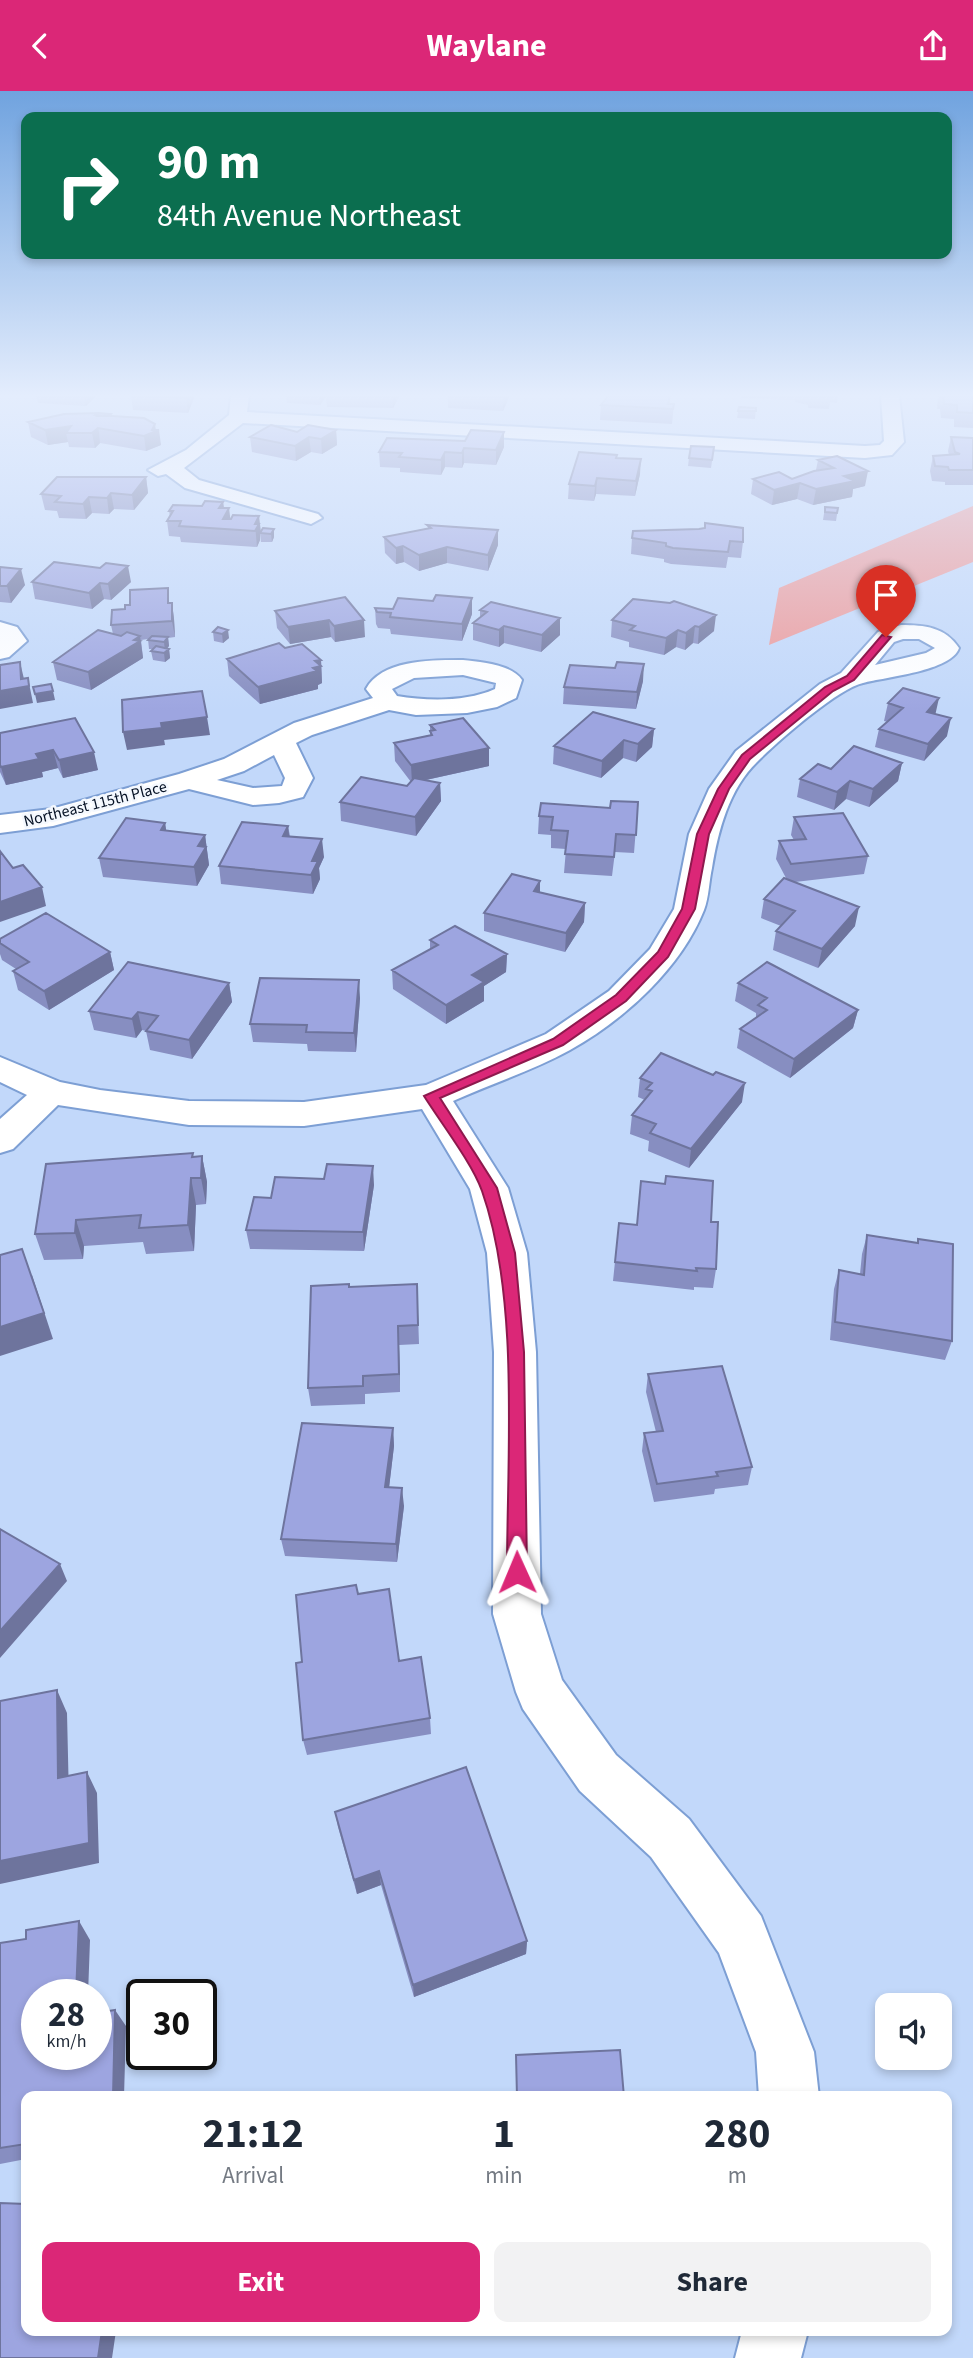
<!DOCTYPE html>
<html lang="en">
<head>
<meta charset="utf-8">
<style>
  :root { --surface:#fff; --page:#f2f2f3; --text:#1f2937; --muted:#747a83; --accent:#db2777 }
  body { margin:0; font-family:"Source Sans 3",sans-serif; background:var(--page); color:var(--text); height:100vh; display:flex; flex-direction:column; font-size:26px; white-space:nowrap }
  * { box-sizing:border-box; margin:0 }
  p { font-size:23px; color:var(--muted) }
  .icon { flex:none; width:38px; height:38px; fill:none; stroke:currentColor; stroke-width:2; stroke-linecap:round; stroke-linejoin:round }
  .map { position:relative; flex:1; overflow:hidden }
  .panel { position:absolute; left:21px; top:2000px; width:931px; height:245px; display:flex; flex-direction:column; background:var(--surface); border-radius:14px; box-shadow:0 4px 10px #0003 }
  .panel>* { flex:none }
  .guide { position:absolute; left:21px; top:21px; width:931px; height:147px; border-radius:14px; box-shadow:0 4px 10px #0003; background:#0b6e4f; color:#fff; overflow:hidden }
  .buttons { position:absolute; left:875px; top:1902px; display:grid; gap:14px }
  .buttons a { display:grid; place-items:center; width:77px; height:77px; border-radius:14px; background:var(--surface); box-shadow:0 4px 10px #0003; font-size:35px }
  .speed { position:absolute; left:21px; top:1888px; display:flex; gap:14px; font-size:35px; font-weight:700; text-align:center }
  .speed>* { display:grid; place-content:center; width:91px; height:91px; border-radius:50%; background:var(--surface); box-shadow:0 4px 10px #0003; line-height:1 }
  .speed small { font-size:18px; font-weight:400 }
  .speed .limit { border:4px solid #111; border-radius:10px; background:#fff; color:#111 }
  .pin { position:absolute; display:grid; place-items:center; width:60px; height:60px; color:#fff; margin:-72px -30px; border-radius:50% 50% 50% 0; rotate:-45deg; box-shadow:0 0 7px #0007 }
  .pin .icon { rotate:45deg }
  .me { position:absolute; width:77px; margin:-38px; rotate:359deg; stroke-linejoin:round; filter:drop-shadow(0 0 5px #0008) }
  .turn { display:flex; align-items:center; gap:24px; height:147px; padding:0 21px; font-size:32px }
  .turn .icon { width:91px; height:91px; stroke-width:2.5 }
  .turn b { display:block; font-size:49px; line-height:60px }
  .eta { display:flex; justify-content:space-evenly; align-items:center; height:119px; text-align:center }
  .eta b { font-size:42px; font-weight:700; line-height:49px }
  .button { display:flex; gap:14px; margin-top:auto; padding:14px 21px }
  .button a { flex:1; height:80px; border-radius:14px; background:var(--accent); color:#fff; font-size:28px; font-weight:700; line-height:80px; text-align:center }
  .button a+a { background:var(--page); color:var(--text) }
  header { display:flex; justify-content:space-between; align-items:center; height:91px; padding:0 21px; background:var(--accent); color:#fff; font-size:32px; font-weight:700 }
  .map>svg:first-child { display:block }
  .green { fill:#ec9a9b }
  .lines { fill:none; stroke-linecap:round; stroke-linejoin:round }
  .street-casing { stroke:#7d9fd4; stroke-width:4 }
  .street { fill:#fff; fill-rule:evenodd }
  .wall { fill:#878ec1 }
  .shaded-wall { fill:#6e749d }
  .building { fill:#9da5e0; stroke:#6e749d; stroke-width:2 }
  .route { fill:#db2777; stroke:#8e194d; stroke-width:2 }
  .labels { text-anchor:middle; stroke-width:5; stroke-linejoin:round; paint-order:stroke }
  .far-street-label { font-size:16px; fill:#051124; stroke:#f4f8fe }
</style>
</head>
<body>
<header><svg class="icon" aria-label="back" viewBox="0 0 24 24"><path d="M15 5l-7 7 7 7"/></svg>Waylane<svg class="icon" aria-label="share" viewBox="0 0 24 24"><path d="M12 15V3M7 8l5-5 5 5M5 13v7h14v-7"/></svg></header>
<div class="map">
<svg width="973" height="2267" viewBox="0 0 973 2267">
  <rect width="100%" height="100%" fill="#c2d8fa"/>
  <!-- green -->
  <path class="green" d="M973 415V471L769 554 779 497Z"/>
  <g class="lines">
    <defs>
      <path id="street" d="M231 304H249L247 321 865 355 880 354 884 350 881 304H899L904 351 892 364 865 367 243 332 184 377 199 389 318 423 322 427 311 433 185 397 166 383 158 385 148 379 186 359 229 324Z
        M0 531 17 536 27 550 9 566 0 568Z
        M901 534C925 534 945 536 959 557 952 580 885 586 863 592 837 598 777 651 757 671 729 698 718 740 712 777 709 790 709 806 704 819 681 877 624 929 570 959 534 979 491 993 453 1010L508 1097 527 1162 536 1261 541 1523 562 1589 616 1664 689 1728 761 1825 814 1961 819 2006H759L756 1961 719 1862 651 1766 580 1700 523 1618 516 1601 493 1523 494 1261 487 1162 470 1098 422 1018 304 1035 189 1034 58 1014 13 1058 0 1062V1028L27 1004 0 991V966L60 991 100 999 189 1010 304 1011 426 994 546 943 609 900 650 858 674 818 689 743 709 698 736 660 820 593 841 582 878 541ZM903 548H919L935 557 926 562 875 574 894 551Z
        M463 569C481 571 511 573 522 589L516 607 497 616 467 622 416 624 389 619 312 644 296 652 313 687 303 706 279 712 253 714 189 698 53 735 0 742V724L51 718 179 683 224 668 294 632 373 607 366 598C382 568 434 569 463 569ZM463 584 496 592 495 598C466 611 427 610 397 605L392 598 414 587ZM274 664 285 687 282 695 253 697 217 689 244 680Z
        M742 2240H808L801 2267H735Z"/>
    </defs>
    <!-- street casing -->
    <use href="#street" class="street-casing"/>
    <!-- street -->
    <use href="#street" class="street"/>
  </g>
  <!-- wall -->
  <path class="wall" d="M29 304H97L86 315 38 312 36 305Z
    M131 304H194V307L188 322 133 319Z
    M286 304H400L393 317 327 316 326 306 320 314 287 312Z
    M448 304H510L503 320 448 317Z
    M670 304V313H674L672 333 600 329 601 314Z
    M742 304H838L837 312 830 311 829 318 808 317V314L795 311V309L741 307Z
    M938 304H973V337L954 336V328L941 327 940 318H937Z
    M739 316 756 317 755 328 737 327Z
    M111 323 112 325 156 339 161 354 146 360 100 352 95 357 69 356 68 351 48 354 31 346 28 331Z
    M336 339 337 354 322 363 311 361 296 370 252 361 250 346 297 341Z
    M951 346 973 347V394H945V391L932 390 930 380 933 365 949 364 948 360Z
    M504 356 496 374 464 372 462 377 445 376 441 384 400 381V377L380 376 379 361Z
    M713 364 711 377 688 375 689 367Z
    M837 365 865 395 853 398 852 406 813 414 797 408 772 414 751 403 753 388H792L816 379 818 369Z
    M617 367 640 383 635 405 596 403 594 410 568 408 569 393Z
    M146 386 148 402 134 419 114 418 109 423 92 422 86 428 59 427 57 420 45 419 41 403Z
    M223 411 224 417 231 428 261 441 274 438V446L272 451H261L260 443V449L257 456 181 451 180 446 169 445 167 430 170 426 169 420Z
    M825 416 838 417 836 430 823 429Z
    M427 434 498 454 488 480 447 472 419 480 404 471 396 473 385 462 384 446 428 437Z
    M632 447 743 451 741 467 728 466 726 477 671 473 664 471V468L631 463Z
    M0 476 25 494 11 512 0 511Z
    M32 491H131L111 509 104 508 92 518 35 508Z
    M472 507V523L462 550 391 543 390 538 378 537 376 533 375 517 393 518 433 510Z
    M633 508 714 540 698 553 693 552 685 559 676 556 664 564 629 556V551L611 546 612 529Z
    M172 512 174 528 175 546 168 547 169 555 167 557 169 558 170 567 165 571 153 569 151 560 153 558H149L148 548 141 549 143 567 91 599 57 589 53 571 113 543 111 534 125 518Z
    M309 514 365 546 335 551 331 546 290 553 277 537 275 520Z
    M480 519 560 544 541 561 504 552 499 556 473 549V532L480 527Z
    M218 536 229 547 223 552 214 550 213 541Z
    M285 557 321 569 322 592 318 594V598L260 613 229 585 227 568Z
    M643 590 636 618 563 613 564 596Z
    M888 612 936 623 947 645 924 670 875 656 879 638 888 631 884 630Z
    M75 627 98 679 63 687 58 677 42 681 43 686 6 694 0 681V642Z
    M430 634 489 657V675L426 689 440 692 441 710 416 745 341 730 340 711 407 695 411 691 395 670 394 652 430 644Z
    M654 638 652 656 636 671 623 667 601 687 553 673 554 655Z
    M902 672 898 690 869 716 846 708 834 719 797 706 800 688Z
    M638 711 634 762 615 761 612 785 564 782 566 758 551 757V744L538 743 539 725 610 717Z
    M794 726 868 765 864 783 795 791 855 835 818 877 773 859 776 840 781 835 761 827 764 808 786 787 776 768 779 750 794 749 791 744Z
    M165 732 166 740 205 744 209 774 197 795 103 786 99 767Z
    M288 735 290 745 324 766 319 777 320 788 313 803 221 793 219 775Z
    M540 790V801L585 812 584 831 565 861 484 840V822Z
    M0 848 110 861 114 879 49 919 18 899 13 880 16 878 2 869 0 863Z
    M430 849 507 863 506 881 484 895V910L446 933 393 898 392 879 430 858Z
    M229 892 232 911 192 968 150 959 146 940 142 939 136 947 94 939 89 920Z
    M738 892 858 919 853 937 790 987 737 957 740 938 756 927V922L735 910Z
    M360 907 356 961 308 960 307 953 253 951 250 933Z
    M640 987 742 1011 689 1077 648 1060 649 1050 630 1043 632 1024 645 1009 638 1006Z
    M193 1062V1065H202L207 1091 206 1113 196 1114 194 1160 146 1163 143 1151 84 1155 83 1168 44 1169 35 1143Z
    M374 1094 364 1160 250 1158 246 1139 271 1107Z
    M711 1131 716 1178 713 1197 694 1196V1199L613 1190 619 1132 637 1134Z
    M867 1144 917 1152 918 1148 952 1250 945 1269 830 1249 834 1198 839 1179 860 1183 862 1163Z
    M417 1193 419 1253 399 1254 400 1301 365 1303V1313L311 1315 308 1297 349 1196Z
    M648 1283 752 1376 748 1394 715 1398 714 1403 654 1411 642 1360 644 1342 656 1341 646 1301Z
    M393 1337 394 1355 389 1396 404 1415 397 1471 285 1465 281 1448Z
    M358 1503 430 1627 431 1643 307 1664 303 1649 302 1571Z
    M335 1721 527 1850 526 1863 414 1906 381 1794 357 1803 338 1736Z
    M90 1849 37 1964 126 1935 26 2006V2068L0 2073V1852Z
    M516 1964 624 2006H516Z"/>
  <!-- shaded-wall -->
  <path class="shaded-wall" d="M84 304H97L86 315Z
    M187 304H194V307L188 322 186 307Z
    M319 304H326V306L320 314Z
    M392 304H400L393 317Z
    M504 304H510L503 320 504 306Z
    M97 322 100 352 95 357 92 342 95 324Z
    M155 333 156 340 159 339 161 354 146 360 144 345 152 339Z
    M71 335 66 342 68 351 48 354 45 339Z
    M336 339 337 354 322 363 321 348Z
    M504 341V356L496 374V359Z
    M309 346 311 361 296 370 295 355Z
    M464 357V372L462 377V362Z
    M445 361V376L441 384V369Z
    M641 368 640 383 635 405 636 390Z
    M868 380 865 395 853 398 852 406 813 414 816 398 844 385Z
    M146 386 148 402 134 419 132 404Z
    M597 387 596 403 594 410 595 395Z
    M800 392 797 408 772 414 774 399Z
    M111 402 114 418 109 423 107 407Z
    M89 406 92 422 86 428 83 413Z
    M223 411 225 425 229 417 231 433 228 438 219 417Z
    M259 425 261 441 260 443V449L257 456 255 433Z
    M274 438V446L272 451 271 443Z
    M498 439V454L488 480V464Z
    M403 455 404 471 396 473V457Z
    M447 456V472L419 480V464Z
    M128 475 131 491 111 509 108 493Z
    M21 478 25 494 11 512 7 495Z
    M100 492 104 508 92 518 89 502Z
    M472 507V523L462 550V533Z
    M172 512 174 528 175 546 172 530Z
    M716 524 714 540 698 553 699 536Z
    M560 527V544L541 561 542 544Z
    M329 529 331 546 290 553 288 536Z
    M364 529 365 546 335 551 334 535Z
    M504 535V552L499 556V539Z
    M695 535 693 552 685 559 686 542Z
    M228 539 229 547 223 552 222 543Z
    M678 539 676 556 664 564 666 547Z
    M140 545 143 567 91 599 88 581Z
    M168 546 169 555 165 560 164 551Z
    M169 558 170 567 165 571 164 562Z
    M321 569 322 592 318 594V598L260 613 258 596 315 570Z
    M20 571 24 588 28 587 33 612 0 618V600L21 588Z
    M644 573 643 590 636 618 637 601Z
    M53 600 55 609 37 612 35 603Z
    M939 607 935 625 927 621Z
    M207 626 210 644 164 649 161 632Z
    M951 627 947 645 924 670 928 653Z
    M162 637 165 654 127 659 123 641Z
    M654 638 652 656 636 671 638 653Z
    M624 649 623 667 601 687 602 670Z
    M489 657V675L412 692 411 674Z
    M53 659 58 677 42 681 43 686 6 694 1 676 36 663Z
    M94 661 98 679 63 687 59 669Z
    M902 672 898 690 869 716 873 698Z
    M850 690 846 708 834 719 837 701Z
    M440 692 441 710 416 745 415 726Z
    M165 732 168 750 161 739Z
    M288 735 290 753 283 745Z
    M205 744 209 774 197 795 194 776 198 755Z
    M322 748 324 766 319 777 320 788 313 803 311 784 312 770Z
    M540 790V808L534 800Z
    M42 796 46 815 0 831V811Z
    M585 812 584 831 565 861 566 842Z
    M859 816 855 835 818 877 822 858Z
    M110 861 114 879 49 919 44 900Z
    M507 863 506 881 484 895V910L446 933V914L472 884Z
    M359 889 360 907 356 961 354 942Z
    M229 892 232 911 192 968 189 949Z
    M858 919 853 937 790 987 794 968Z
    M138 921 142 939 136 947 132 928Z
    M745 992 742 1011 689 1077 691 1058Z
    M202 1065 207 1091 206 1113 201 1087Z
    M373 1075 374 1094 364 1160 363 1141Z
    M191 1087 196 1114 194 1160 188 1134Z
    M76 1129 84 1155 83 1168 75 1142Z
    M32 1184 53 1248 0 1265V1236Z
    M398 1235 399 1254 400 1301 399 1283Z
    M393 1337 394 1355 387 1414 385 1396Z
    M402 1397 404 1415 397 1471 396 1453Z
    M60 1473 67 1490 0 1567V1540Z
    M57 1599 67 1622 69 1708 58 1687Z
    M87 1681 97 1702 99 1772 0 1793V1770Z
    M379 1780 381 1794 357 1803 354 1789Z
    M79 1830 90 1849 88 1904H76Z
    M527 1850 526 1863 414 1906 413 1894Z
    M115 1919 126 1935 124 2006H113Z
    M102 2240H116L112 2267H98Z"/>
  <!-- building -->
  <path class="building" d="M131 304H187L186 307Z
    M466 304H504V306Z
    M609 304H670L668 313H674L673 318 601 314Z
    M940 304H973V322L957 321V314L944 313 943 304Z
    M739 316 756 317V320H738Z
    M97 322 95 324 144 327 155 333 152 339H159L144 345 98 337 92 342H66L71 335 45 339 28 331 64 323Z
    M99 322 111 323 109 325H97Z
    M271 334 297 341 308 334 336 339 321 348 309 346 295 355 250 346Z
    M471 339 504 341 496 359 464 357 462 362 445 361 441 369 399 366 402 362 379 361 387 347 465 350Z
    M951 346 973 347V379H949L948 376 935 375 933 365 960 363 955 361Z
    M691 355 714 356 712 369 689 367Z
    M579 361 617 364 616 367 641 368 636 390 597 387 595 395 569 393Z
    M837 365 868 380 844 385 855 390 816 398 800 392 774 399 753 388 779 381 792 388 814 380 834 377 818 369Z
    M57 386H146L132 404 111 402 107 407 89 406 83 413 55 411 61 405 41 403Z
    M205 410 223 411 219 417H229L223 428H231L233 424 259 425 255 433H259L255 440 179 435 181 430H167L173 420H169L173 414 202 415Z
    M825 416 838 417 837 422 825 421Z
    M705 432 743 437V451L730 450 728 461 673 457 666 455V452L632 447 633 440 699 438 705 437Z
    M427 434 498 439 488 464 447 456 419 464 403 455 396 457 384 446 431 437Z
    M263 437 274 438 271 443 260 442Z
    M54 471 100 477 106 472 128 475 108 493 100 492 89 502 32 491Z
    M0 476 21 478 7 495H0Z
    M168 497V512H172V530L111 534 112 519 125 518V514H130V499Z
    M436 504 472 507 462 533 390 526 391 522 377 521 375 517 393 518 398 507 433 510Z
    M345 506 364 529 334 535 329 529 288 536 275 520Z
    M633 508 670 512 674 510 716 524 699 536 695 535 686 542 678 539 666 547 630 539 635 535 612 529Z
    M491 511 560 527 542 544 504 535 499 539 473 532 487 521 480 519Z
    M218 536 228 539 222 543 213 541Z
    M98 539 121 545 127 541 140 545 134 549 140 550 88 581 53 571Z
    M152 545 168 546 164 551 148 549Z
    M279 552 285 557 302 553 321 569 315 570 321 575 313 577 317 580 258 596 227 568Z
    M156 555 169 558 164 562 151 560Z
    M20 571 21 588 28 587 29 595 0 600V574Z
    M617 571 644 573 637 601 564 596 570 574 615 577Z
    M51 593 53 600 35 603 33 596Z
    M903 597 939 607 927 621 951 627 928 653 879 638 903 617 888 612Z
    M202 600 207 626 161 632 162 637 123 641 122 609Z
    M593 621 654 638 638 653 624 649 602 670 554 655Z
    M75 627 94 661 59 669 53 659 36 663 39 668 1 676 0 674V642Z
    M463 627 489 657 411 674 394 652 432 644 430 640 435 639 430 634Z
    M854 655 902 672 873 698 850 690 837 701 800 688 818 673 831 678Z
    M361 686 407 695 414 687 440 692 415 726 340 711Z
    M611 710 638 711 636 744 616 743 614 766 565 763 568 740 551 739 553 726 539 725 541 712 610 717Z
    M843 722 868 765 791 773 779 750 806 748 794 726Z
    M126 727 165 732 161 739 205 744 198 755 206 756 194 776 99 767Z
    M242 731 288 735 283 745 322 748 312 770H318L311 784 219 775Z
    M0 760 13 777 23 774 42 796 0 811Z
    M512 783 540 790 534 800 585 812 566 842 484 822Z
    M784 787 859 816 822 858 776 840 795 820 764 808Z
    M46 822 110 861 44 900 13 880 29 871 0 852V848Z
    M455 835 507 863 472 884 484 891 446 914 392 879 438 854 430 849Z
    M128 871 229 892 189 949 146 940 158 925 138 921 132 928 89 920Z
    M767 871 858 919 794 968 740 938 767 919 758 914 767 907 738 892Z
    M260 887 359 889 354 942 306 941 307 934 250 933Z
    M661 962 713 984 716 981 745 992 691 1058 650 1042 656 1033 632 1024 652 1000 646 998 652 992 640 987Z
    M193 1062 192 1066 202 1065 201 1087H191L188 1134 139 1137 141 1124 76 1129 75 1142 35 1143 46 1073Z
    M327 1073 373 1075 363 1141 246 1139 254 1106 271 1107 275 1086 324 1088Z
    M666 1085 713 1090 711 1131H718L716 1178 696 1177 697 1180 615 1171 619 1132 637 1134 641 1090 665 1093Z
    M867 1144 918 1152V1148L953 1153 952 1250 835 1231 839 1179 864 1184Z
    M22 1158 44 1222 0 1236V1164Z
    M349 1193V1196L417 1193 418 1234 398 1235 399 1283 363 1285V1295L308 1297 311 1195Z
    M722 1275 752 1376 716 1381 718 1385 657 1393 644 1342 663 1340 648 1283Z
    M302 1332 393 1337 385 1396 402 1397 396 1453 281 1448Z
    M0 1438 60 1473 0 1540Z
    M356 1494 358 1503 389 1498 399 1570 421 1566 430 1627 303 1649 296 1572 302 1571 296 1504Z
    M57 1599 58 1687 87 1681 89 1752 0 1770V1610Z
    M466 1676 527 1850 413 1894 379 1780 354 1789 335 1721Z
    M79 1830 76 1904H37V1964H96V1922L115 1919 113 2006H26V2053L0 2057V1852L26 1848V1839Z
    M620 1959 624 2006H517L516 1964Z
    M0 2112 26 2113V2240H102L98 2267H0Z"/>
  <!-- sky -->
  <linearGradient id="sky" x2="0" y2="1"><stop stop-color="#70a3df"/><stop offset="0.49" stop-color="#e4edfd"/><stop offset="1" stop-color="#e4edfd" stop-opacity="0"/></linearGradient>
  <rect width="973" height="621" fill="url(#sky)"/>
  <!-- route -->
  <path class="route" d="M882 544 891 546 854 589 833 600 750 668 729 698 709 743 695 818 668 866 626 910 563 954 440 1007 497 1097 515 1162 524 1261 527 1481 524 1487 517 1489 510 1487 507 1481C507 1365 520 1208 482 1100 472 1072 441 1032 424 1005L553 948 616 904 658 861 682 818 697 743 718 698 742 664 825 596 847 585Z"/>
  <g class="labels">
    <!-- far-street labels -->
    <g class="far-street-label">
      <text transform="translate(95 712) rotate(-14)" y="6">Northeast 115th Place</text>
    </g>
  </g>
</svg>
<div class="buttons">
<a><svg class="icon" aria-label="sound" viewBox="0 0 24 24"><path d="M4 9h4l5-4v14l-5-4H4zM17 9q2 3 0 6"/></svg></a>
</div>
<div class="speed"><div>28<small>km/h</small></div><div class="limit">30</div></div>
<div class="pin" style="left:886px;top:546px;background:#d93025"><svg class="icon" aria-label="arrive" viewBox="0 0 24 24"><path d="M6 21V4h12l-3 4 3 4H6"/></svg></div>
<svg class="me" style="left:517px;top:1481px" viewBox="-20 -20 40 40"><path d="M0-17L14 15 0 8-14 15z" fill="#db2777" stroke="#fff" stroke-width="4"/></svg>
<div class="guide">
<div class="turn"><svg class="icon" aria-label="right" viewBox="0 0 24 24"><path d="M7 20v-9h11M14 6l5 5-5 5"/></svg><div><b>90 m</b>84th Avenue Northeast</div></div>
</div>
<section class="panel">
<div class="eta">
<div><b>21:12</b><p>Arrival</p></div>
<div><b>1</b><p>min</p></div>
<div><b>280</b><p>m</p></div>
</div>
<div class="button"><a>Exit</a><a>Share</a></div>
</section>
</div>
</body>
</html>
